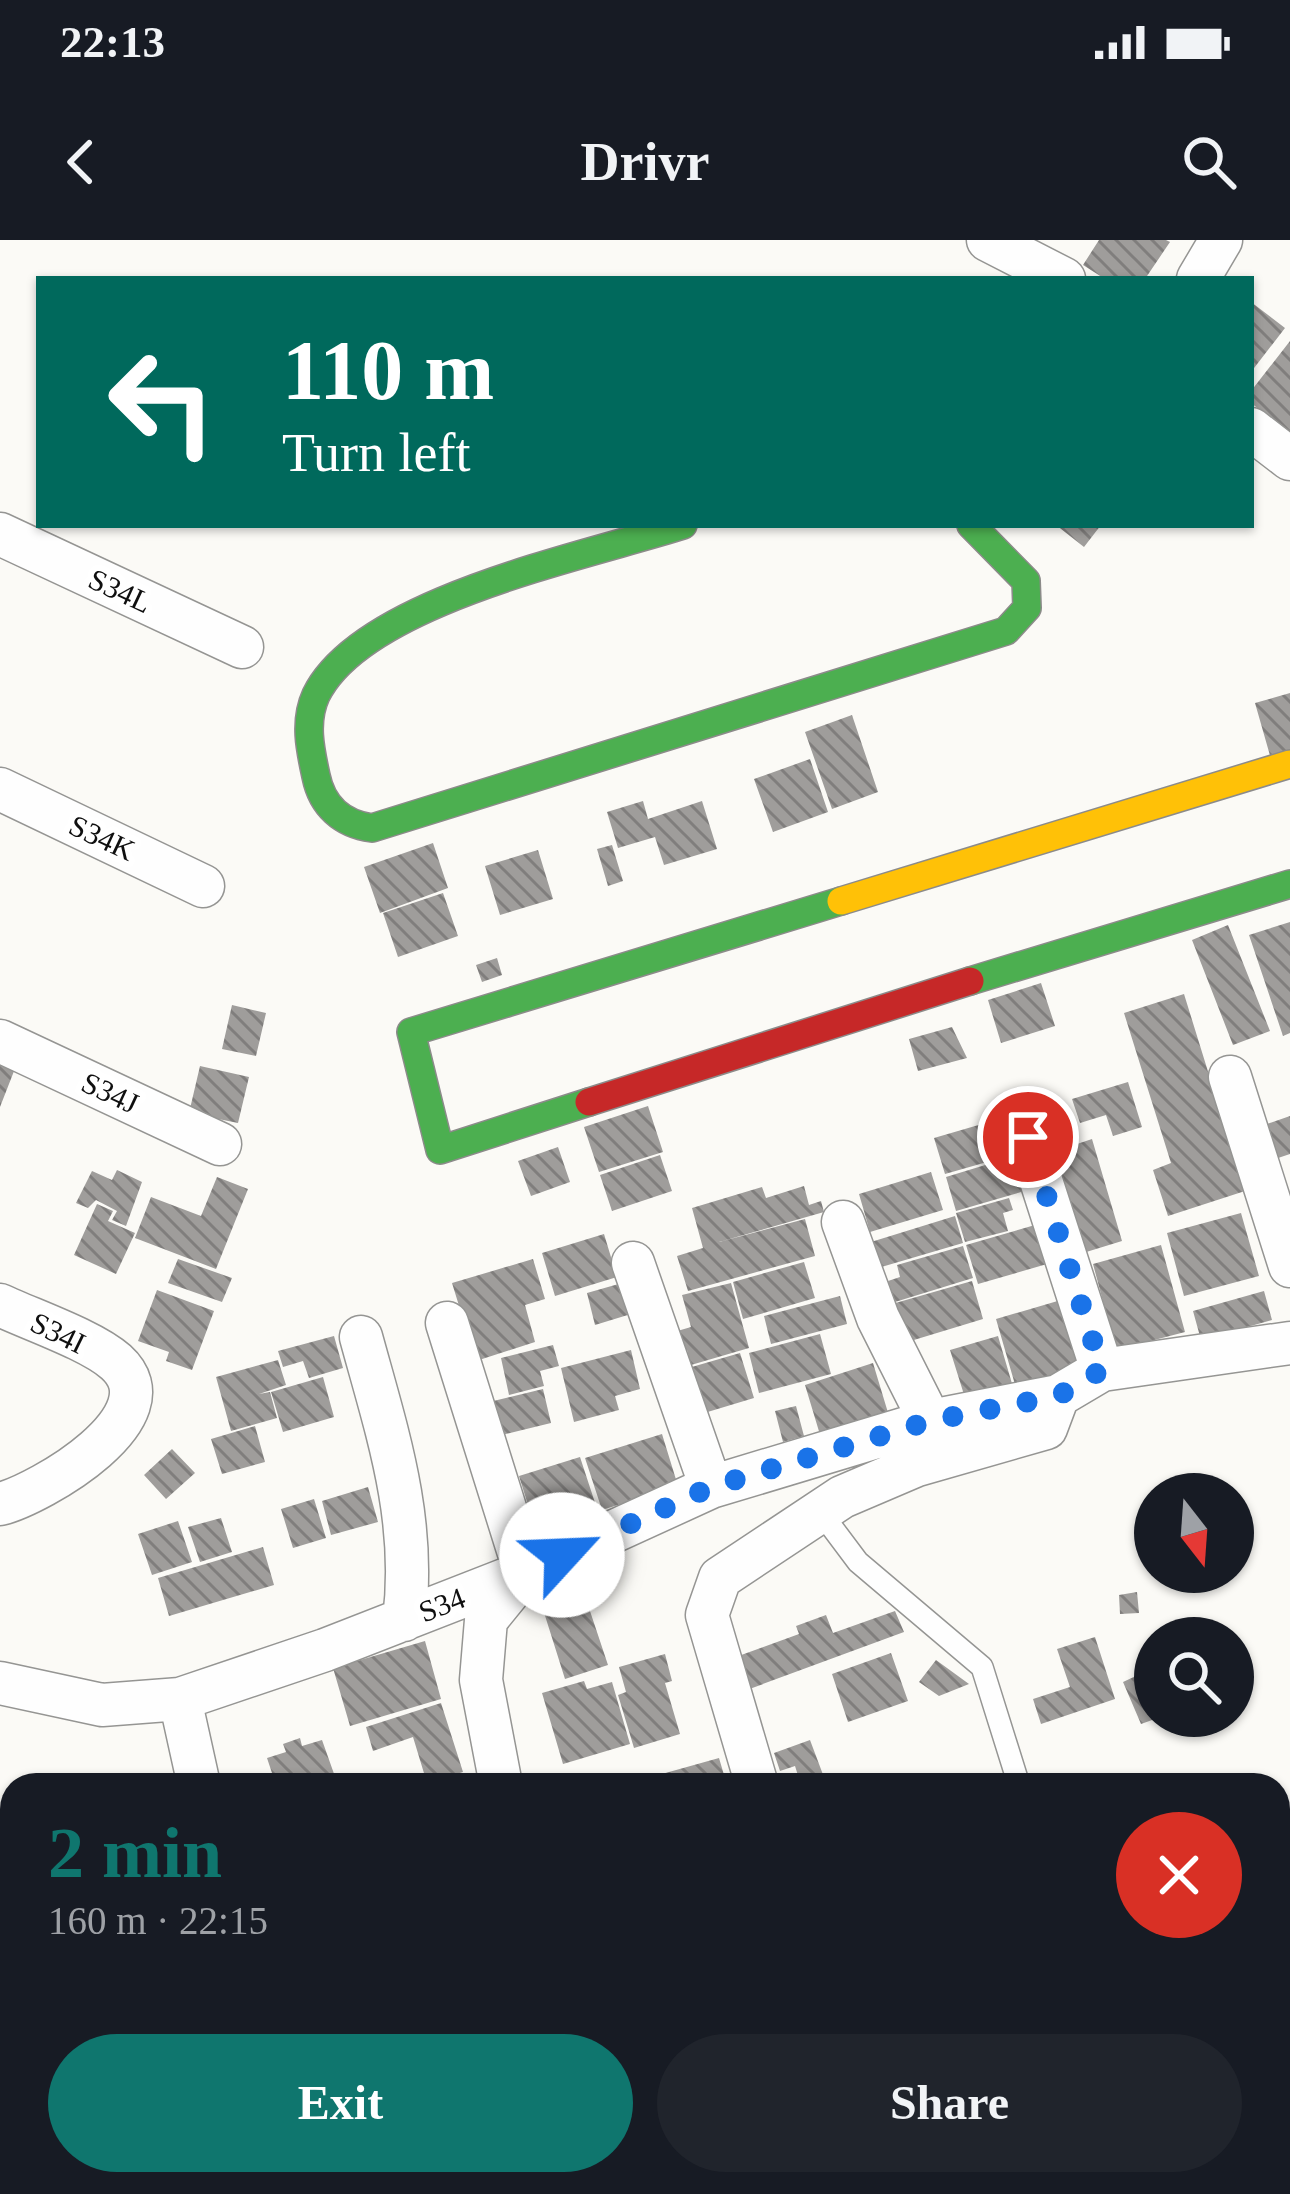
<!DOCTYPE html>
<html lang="en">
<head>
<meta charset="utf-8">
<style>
  :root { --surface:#171b24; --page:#20242c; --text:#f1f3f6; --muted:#9ea1a6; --accent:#0f766e }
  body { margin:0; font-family:Georgia,serif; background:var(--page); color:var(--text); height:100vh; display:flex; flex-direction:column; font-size:45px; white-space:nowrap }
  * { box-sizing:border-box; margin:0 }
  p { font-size:39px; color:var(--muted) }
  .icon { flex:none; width:66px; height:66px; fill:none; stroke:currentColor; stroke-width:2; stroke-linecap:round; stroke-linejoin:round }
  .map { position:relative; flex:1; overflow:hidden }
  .panel { position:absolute; left:0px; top:1533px; width:1290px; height:423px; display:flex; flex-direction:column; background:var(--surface); border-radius:36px 36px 0 0; box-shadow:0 3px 9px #0004 }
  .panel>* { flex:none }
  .top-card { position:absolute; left:36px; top:36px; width:1218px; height:252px; border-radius:0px; box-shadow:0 3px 9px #0004; background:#00695c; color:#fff; overflow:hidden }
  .needle { width:78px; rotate:163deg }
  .controls { position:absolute; left:1134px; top:1233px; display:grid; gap:24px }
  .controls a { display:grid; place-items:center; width:120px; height:120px; border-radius:50%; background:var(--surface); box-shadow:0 3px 9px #0004; font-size:60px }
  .pin { position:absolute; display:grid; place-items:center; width:102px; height:102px; color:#fff; margin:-51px; border:6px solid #fff; border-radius:50%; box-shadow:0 3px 12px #0007 }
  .me { position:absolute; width:132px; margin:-66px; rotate:65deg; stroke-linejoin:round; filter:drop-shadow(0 0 9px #0008) }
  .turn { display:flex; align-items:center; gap:42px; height:252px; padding:0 48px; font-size:54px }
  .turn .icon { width:156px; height:156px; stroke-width:2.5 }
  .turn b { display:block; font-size:84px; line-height:102px }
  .round { display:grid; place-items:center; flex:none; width:126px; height:126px; border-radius:63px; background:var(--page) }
  .overview { display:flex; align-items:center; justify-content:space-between; height:204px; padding:0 48px }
  h1 { font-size:72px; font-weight:600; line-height:90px; color:var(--accent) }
  .cta { display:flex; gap:24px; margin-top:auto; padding:24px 48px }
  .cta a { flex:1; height:138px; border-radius:72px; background:var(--accent); color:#fff; font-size:48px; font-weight:600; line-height:138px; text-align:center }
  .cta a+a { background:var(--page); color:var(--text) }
  .status { display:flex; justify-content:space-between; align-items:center; height:84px; padding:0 60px; background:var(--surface); direction:ltr }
  .status svg { height:33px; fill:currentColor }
  header { display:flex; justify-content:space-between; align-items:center; height:156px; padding:0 48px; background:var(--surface); font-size:54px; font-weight:600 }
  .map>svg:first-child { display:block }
  .building { fill:url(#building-back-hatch) }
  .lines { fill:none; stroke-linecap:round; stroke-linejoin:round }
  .lane-casing { stroke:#959593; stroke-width:24 }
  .street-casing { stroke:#959593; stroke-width:45 }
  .fast-casing { stroke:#8c8b8a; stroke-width:30 }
  .slow-casing { stroke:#8c8b8a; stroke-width:30 }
  .jam-casing { stroke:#8c8b8a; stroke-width:30 }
  .lane { stroke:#fefefe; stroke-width:21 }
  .street { stroke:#fefefe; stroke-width:42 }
  .fast { stroke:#4caf50; stroke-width:27 }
  .slow { stroke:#ffc107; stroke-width:27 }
  .jam { stroke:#c62828; stroke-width:27 }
  .route { stroke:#1a73e8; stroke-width:21; stroke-dasharray:0 37.8 }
  .labels { text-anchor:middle; stroke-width:12; stroke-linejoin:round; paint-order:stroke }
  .street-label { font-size:30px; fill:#0f0f0f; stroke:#fff }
</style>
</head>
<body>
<div class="status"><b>22:13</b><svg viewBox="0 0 49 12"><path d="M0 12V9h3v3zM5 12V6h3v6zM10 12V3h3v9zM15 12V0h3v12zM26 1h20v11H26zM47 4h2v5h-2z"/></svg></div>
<header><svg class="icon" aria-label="back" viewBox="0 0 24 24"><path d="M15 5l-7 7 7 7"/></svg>Drivr<svg class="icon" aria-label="search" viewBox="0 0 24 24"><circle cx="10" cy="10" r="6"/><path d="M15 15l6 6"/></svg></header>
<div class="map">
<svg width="1290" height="1954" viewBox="0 0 1290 1954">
  <defs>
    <pattern id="building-back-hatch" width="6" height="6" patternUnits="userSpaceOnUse" patternTransform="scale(3)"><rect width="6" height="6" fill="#9f9d9b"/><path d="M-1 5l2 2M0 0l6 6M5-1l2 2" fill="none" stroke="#807e7d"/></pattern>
  </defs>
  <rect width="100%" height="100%" fill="#fbfaf6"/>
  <!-- building -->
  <path class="building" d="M1099 0H1166L1170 2 1145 39H1105L1083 25Z
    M1251 62 1285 88 1251 132Z
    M1290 101V193L1251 163V151Z
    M1056 285H1101L1084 307Z
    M1290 453V513L1271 519 1255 463Z
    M852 475 878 552 832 569 805 492Z
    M810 519 828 572 773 592 754 539Z
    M643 561 648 579 702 561 717 609 664 625 655 597 618 608 607 572Z
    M433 603 448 648 380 673 364 627Z
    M612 605 623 641 608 646 597 609Z
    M538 610 553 659 500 675 485 626Z
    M443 653 458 696 398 717 383 673Z
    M1290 682V793L1283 796 1249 695Z
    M1228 685 1270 791 1233 805 1192 700Z
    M497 718 502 735 482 742 476 725Z
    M1041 743 1055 786 1001 803 988 760Z
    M1184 754 1245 951 1168 976 1153 930 1171 923 1124 773Z
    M232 765 266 773 256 816 222 809Z
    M952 787 967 818 918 831 909 799Z
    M0 820 16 826 0 867Z
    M200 826 249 837 238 883 189 873Z
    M1128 842 1142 887 1113 896 1106 875 1080 883 1072 859Z
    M648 866 663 912 599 932 584 887Z
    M1290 876V914L1275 919 1264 885Z
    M982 884 987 904 1010 897 1015 914 945 934 934 898Z
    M1092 899 1122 1001 1083 1013 1053 912Z
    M558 907 570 942 531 956 518 921Z
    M660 915 672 951 612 971 600 935Z
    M1018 915 1028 950 956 971 946 937Z
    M117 930 142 942 126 986 112 980 117 971 96 960 88 968 76 963 92 931 112 940Z
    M931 932 943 970 870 992 859 954Z
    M217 937 248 949 216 1029 135 998 151 957 201 976Z
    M804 946 809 965 821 961 824 972 719 1002 805 979 815 1016 688 1051 677 1016 703 1008 692 968 762 947 766 958Z
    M1009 958 1013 970 1003 973 1008 991 965 1002 956 973Z
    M97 964 113 971 108 981 135 993 116 1034 74 1015Z
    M1241 973 1259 1036 1184 1056 1167 993Z
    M955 976 963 1003 878 1028 871 1002Z
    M1035 985 1047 1024 978 1044 966 1005Z
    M604 994 617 1037 555 1056 542 1013Z
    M1161 1005 1185 1092 1116 1110 1093 1024Z
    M963 1006 973 1038 895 1062 888 1041 900 1037 897 1025Z
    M178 1019 232 1038 222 1062 168 1043Z
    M533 1019 545 1059 525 1065 535 1102 476 1121 452 1043Z
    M804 1022 815 1058 743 1079 733 1042Z
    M972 1041 983 1079 904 1103 892 1064Z
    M622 1043 631 1074 595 1085 587 1053Z
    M731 1043 749 1108 691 1125 687 1110 673 1114 667 1094 691 1087 682 1055Z
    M157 1050 214 1071 192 1130 166 1121 169 1112 138 1101Z
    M1264 1051 1272 1080 1201 1100 1193 1071Z
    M840 1056 847 1084 771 1104 764 1076Z
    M1061 1060 1082 1129 1016 1148 996 1079Z
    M820 1094 831 1134 759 1153 749 1113Z
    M334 1096 343 1128 309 1138 303 1121 283 1127 278 1111Z
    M998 1096 1013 1147 966 1161 950 1110Z
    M553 1105 559 1126 540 1131 544 1146 509 1155 501 1118Z
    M631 1110 640 1149 615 1156 619 1170 574 1182 561 1128Z
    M740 1113 754 1158 691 1177 678 1131Z
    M278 1120 286 1145 259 1154 270 1152 277 1178 231 1191 216 1137Z
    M873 1123 889 1176 821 1198 805 1145Z
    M323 1137 334 1177 283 1192 271 1152Z
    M543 1149 551 1183 493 1197 485 1163Z
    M796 1166 804 1196 783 1202 775 1171Z
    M255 1186 265 1222 222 1234 211 1199Z
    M662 1194 678 1246 602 1270 585 1218Z
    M172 1209 195 1233 166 1259 144 1235Z
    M580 1217 599 1275 537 1294 519 1236Z
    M368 1247 378 1282 331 1295 322 1261Z
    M314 1259 326 1298 293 1308 281 1269Z
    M221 1278 232 1312 200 1322 188 1287Z
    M178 1281 192 1322 152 1335 138 1294Z
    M263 1307 274 1345 169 1376 158 1338Z
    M583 1350 608 1425 565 1439 541 1363Z
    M1137 1352 1139 1373 1120 1374 1119 1355Z
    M895 1371 904 1392 744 1451 733 1418 799 1394 796 1386 826 1375 833 1393Z
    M1095 1397 1115 1459 1041 1484 1033 1459 1070 1447 1057 1409Z
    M425 1401 441 1459 350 1486 333 1428Z
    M891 1413 908 1461 848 1482 832 1434Z
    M665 1414 672 1441 665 1443 680 1494 634 1508 618 1455 626 1452 619 1427Z
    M936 1420 969 1444 939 1456 919 1442Z
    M1151 1429 1155 1479 1141 1484 1123 1442Z
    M584 1441 587 1449 612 1442 630 1504 563 1524 542 1453Z
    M441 1463 463 1532 427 1543 413 1497 373 1511 366 1487Z
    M300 1498 302 1506 322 1500 338 1545H276L267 1518 286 1512 283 1504Z
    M810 1500 825 1540 801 1545 795 1526 780 1531 774 1513Z
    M719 1518 727 1545H646L644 1539Z
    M3 1843 12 1844V1872L2 1871Z
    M491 1944H530V1945L494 1954Z
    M544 1944H576L579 1954H512Z
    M713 1944H743L748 1954H718Z"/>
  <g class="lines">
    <defs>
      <path id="lane" d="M819 1270 858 1322 982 1427 1019 1545
        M1143 1944 1146 1954"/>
      <path id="street" d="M988 0 1064 39
        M1198 39 1221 0
        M1251 189 1290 219
        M0 294 242 407
        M0 549 203 646
        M0 801 220 904
        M1230 837 1290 1026
        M1027 897 1102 1130
        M843 982 878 1078 930 1181
        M633 1023 711 1247
        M0 1065C32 1080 91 1100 116 1122 176 1176 40 1254 0 1264
        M447 1083 525 1332 486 1380 481 1440 501 1545
        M361 1097C387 1192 417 1280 404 1380
        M0 1443 102 1465 180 1459 325 1410 525 1332 711 1247 930 1181 1058 1156 1102 1130 1290 1103
        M180 1459 199 1545
        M757 1545 707 1375 720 1338 842 1257 917 1225 1046 1188 1058 1156
        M892 1944 895 1954"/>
      <path id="fast" d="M683 285C586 316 362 361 316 455 304 481 310 509 316 536 322 566 342 584 372 588L1006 391 1027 368 1026 341 971 285
        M970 741 1290 644
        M589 862 440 910 411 792 841 661"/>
      <path id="slow" d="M841 661 1290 524"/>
      <path id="jam" d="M589 862 970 741"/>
    </defs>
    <!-- lane casing -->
    <use href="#lane" class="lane-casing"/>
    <!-- street casing -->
    <use href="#street" class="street-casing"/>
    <!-- fast casing -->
    <use href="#fast" class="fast-casing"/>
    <!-- slow casing -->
    <use href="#slow" class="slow-casing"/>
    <!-- jam casing -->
    <use href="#jam" class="jam-casing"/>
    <!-- lane -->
    <use href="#lane" class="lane"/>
    <!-- street -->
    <use href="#street" class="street"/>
    <!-- fast -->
    <use href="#fast" class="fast"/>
    <!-- slow -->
    <use href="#slow" class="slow"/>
    <!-- jam -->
    <use href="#jam" class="jam"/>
  </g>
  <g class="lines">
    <!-- route -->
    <path class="route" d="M562 1315 711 1247 930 1181 1058 1156 1102 1130 1028 897"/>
  </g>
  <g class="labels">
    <!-- street labels -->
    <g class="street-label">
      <text transform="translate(120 351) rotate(25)" y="10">S34L</text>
      <text transform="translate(102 598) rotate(25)" y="10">S34K</text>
      <text transform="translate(110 853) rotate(25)" y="10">S34J</text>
      <text transform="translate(58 1093) rotate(26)" y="10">S34I</text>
      <text transform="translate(442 1365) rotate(-21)" y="10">S34</text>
    </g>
  </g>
</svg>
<div class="controls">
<a><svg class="needle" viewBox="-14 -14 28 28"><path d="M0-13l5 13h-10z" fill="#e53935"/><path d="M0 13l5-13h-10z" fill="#9ea1a6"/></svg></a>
<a><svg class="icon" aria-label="search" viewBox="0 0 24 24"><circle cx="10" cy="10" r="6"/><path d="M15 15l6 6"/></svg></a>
</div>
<div class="pin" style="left:1028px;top:897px;background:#d93025"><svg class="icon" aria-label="arrive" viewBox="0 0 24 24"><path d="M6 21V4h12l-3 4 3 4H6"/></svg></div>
<svg class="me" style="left:562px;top:1315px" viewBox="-20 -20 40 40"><circle r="19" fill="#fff"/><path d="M0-13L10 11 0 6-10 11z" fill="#1a73e8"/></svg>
<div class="top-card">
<div class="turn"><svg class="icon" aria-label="left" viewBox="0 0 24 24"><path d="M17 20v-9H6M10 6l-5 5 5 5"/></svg><div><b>110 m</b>Turn left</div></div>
</div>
<section class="panel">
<div class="overview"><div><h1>2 min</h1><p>160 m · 22:15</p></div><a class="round" style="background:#d93025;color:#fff"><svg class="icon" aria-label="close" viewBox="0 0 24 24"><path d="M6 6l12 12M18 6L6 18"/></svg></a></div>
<div class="cta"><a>Exit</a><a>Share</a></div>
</section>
</div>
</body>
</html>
